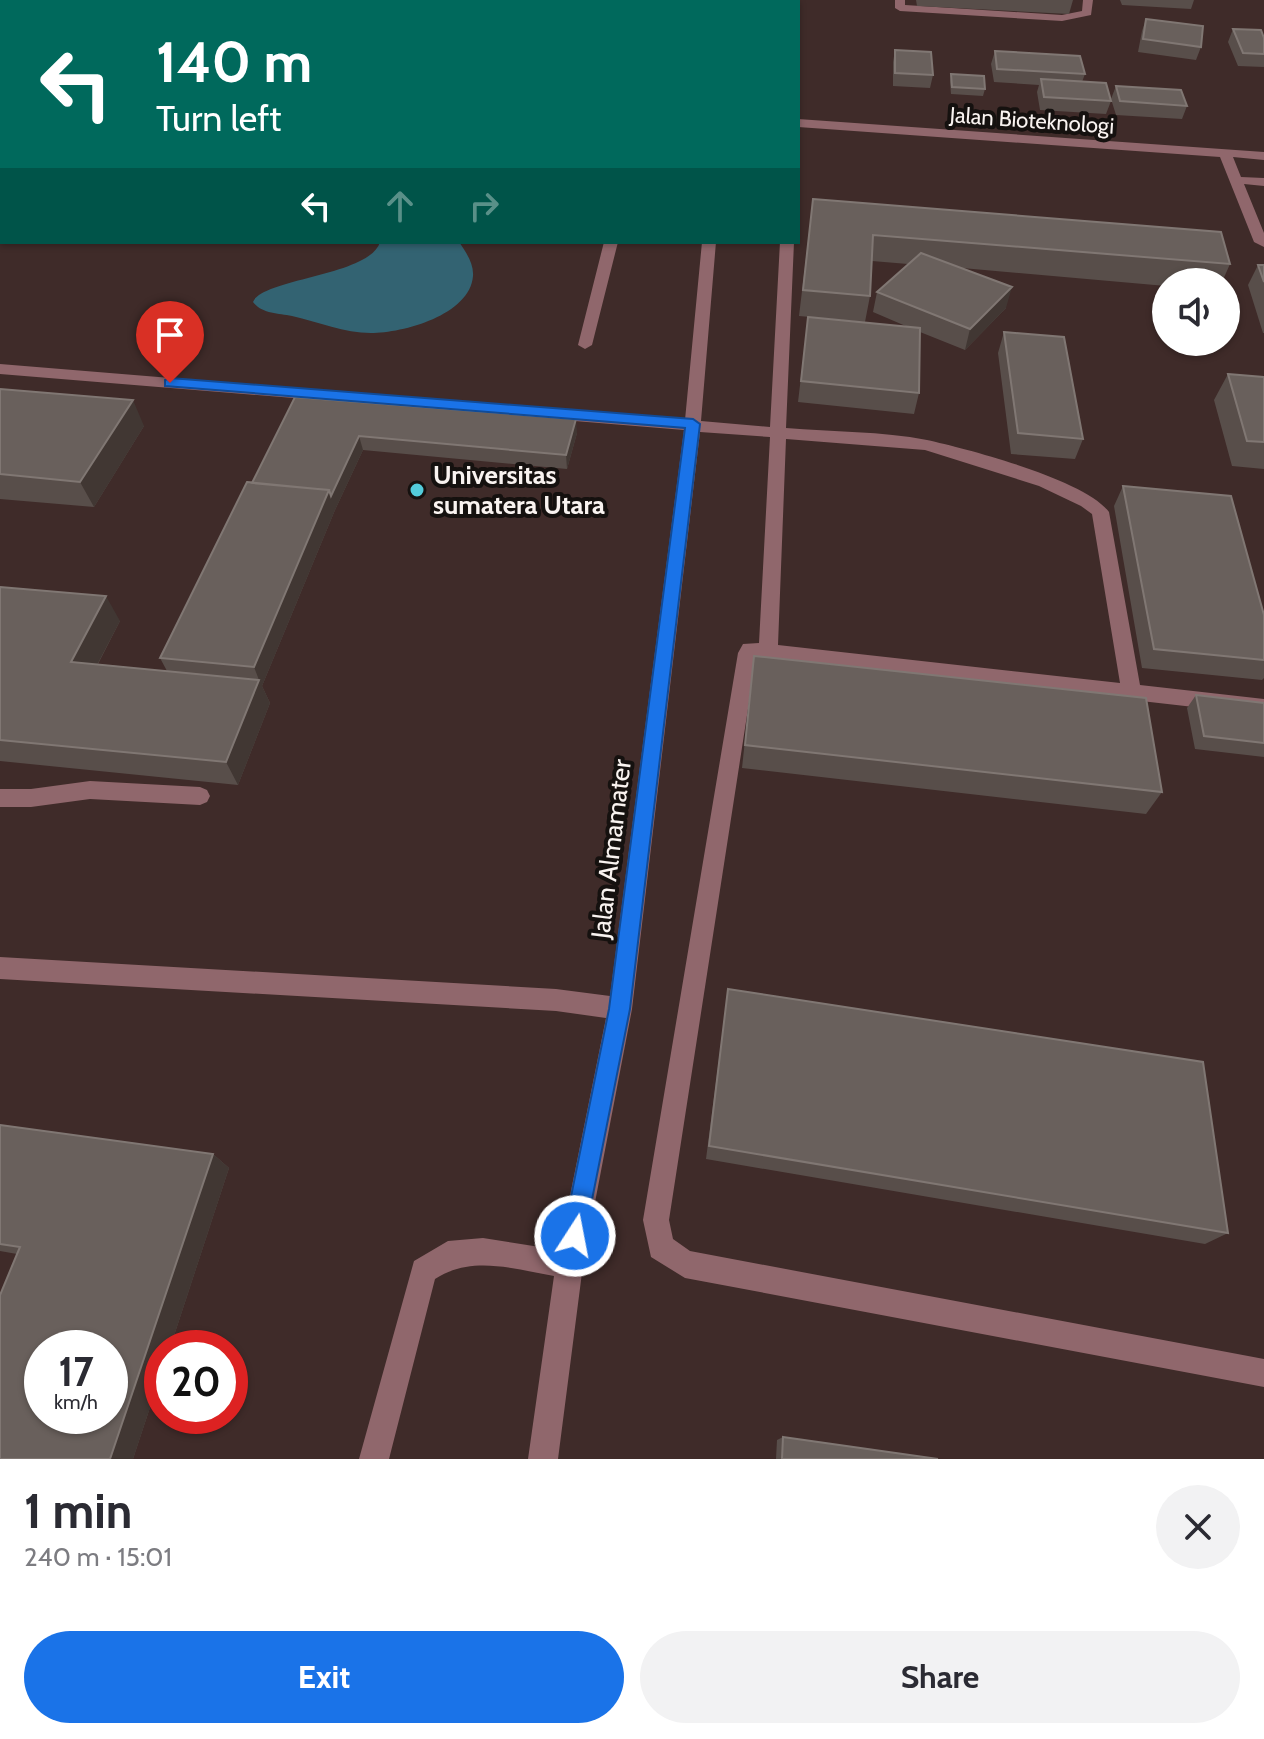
<!DOCTYPE html>
<html lang="en">
<head>
<meta charset="utf-8">
<style>
  :root { --surface:#fff; --page:#f2f2f3; --text:#2b2b33; --muted:#7c7c81; --accent:#1a73e8 }
  body { margin:0; font-family:Cabin,sans-serif; background:var(--page); color:var(--text); height:100vh; display:flex; flex-direction:column; font-size:30px; white-space:nowrap }
  * { box-sizing:border-box; margin:0 }
  p { font-size:26px; color:var(--muted) }
  .icon { flex:none; width:44px; height:44px; fill:none; stroke:currentColor; stroke-width:2; stroke-linecap:round; stroke-linejoin:round }
  .map { position:relative; height:1459px; overflow:hidden }
  .side { display:flex; flex-direction:column; background:var(--surface); flex:1 }
  .side>* { flex:none }
  .banner { position:absolute; left:0px; top:0px; width:800px; height:244px; box-shadow:0 2px 6px #0004; background:#00695c; color:#fff; overflow:hidden }
  .fabs { position:absolute; left:1152px; top:268px; display:grid; gap:16px }
  .fabs a { display:grid; place-items:center; width:88px; height:88px; border-radius:50%; background:var(--surface); box-shadow:0 2px 6px #0004; font-size:40px }
  .speed { position:absolute; left:24px; top:1330px; display:flex; gap:16px; font-size:40px; font-weight:700; text-align:center }
  .speed>* { display:grid; place-content:center; width:104px; height:104px; border-radius:50%; background:var(--surface); box-shadow:0 2px 6px #0004; line-height:1 }
  .speed small { font-size:20px; font-weight:400 }
  .speed .limit { border:12px solid #d22; background:#fff; color:#111 }
  .pin { position:absolute; display:grid; place-items:center; width:68px; height:68px; color:#fff; margin:-82px -34px; border-radius:50% 50% 50% 0; rotate:-45deg; box-shadow:0 0 8px #0007 }
  .pin .icon { rotate:45deg }
  .me { position:absolute; width:88px; margin:-44px; rotate:11deg; stroke-linejoin:round; filter:drop-shadow(0 0 6px #0008) }
  .turn { display:flex; align-items:center; gap:28px; height:168px; padding:0 24px; font-size:36px }
  .turn .icon { width:104px; height:104px; stroke-width:2.5 }
  .turn b { display:block; font-size:56px; line-height:68px }
  .lanes { display:flex; align-items:center; height:76px; padding:0 24px; background:#0003; justify-content:center; gap:40px; direction:ltr }
  .lanes .off { opacity:.35 }
  .round { display:grid; place-items:center; flex:none; width:84px; height:84px; border-radius:42px; background:var(--page) }
  .overview { display:flex; align-items:center; justify-content:space-between; height:136px; padding:0 24px }
  h1 { font-size:48px; font-weight:700; line-height:60px }
  .primary-button { display:flex; gap:16px; margin-top:auto; padding:16px 24px }
  .primary-button a { flex:1; height:92px; border-radius:48px; background:var(--accent); color:#fff; font-size:32px; font-weight:700; line-height:92px; text-align:center }
  .primary-button a+a { background:var(--page); color:var(--text) }
  .map>svg:first-child { display:block }
  .education { fill:#3f2b29; fill-rule:evenodd }
  .water { fill:#336372 }
  .lines { fill:none; stroke-linecap:round; stroke-linejoin:round }
  .lane { fill:#90676c; fill-rule:evenodd }
  .wall { fill:#584e4a }
  .shaded-wall { fill:#413733 }
  .building { fill:#69605c; stroke:#807773; stroke-width:2; fill-rule:evenodd }
  .route { fill:#1a73e8; stroke:#114b97; stroke-width:2 }
  .poi-dot { fill:#53cbda; stroke:#15110f; stroke-width:3 }
  .labels { text-anchor:middle; stroke-width:8; stroke-linejoin:round; paint-order:stroke }
  .far-street-label { font-size:22px; fill:#f9f3f0; stroke:#15110f }
  .poi-label { font-size:26px; font-weight:bold; fill:#f9f3f0; stroke:#15110f; text-anchor:start }
  .street-label { font-size:26px; fill:#f9f3f0; stroke:#15110f }
</style>
</head>
<body>
<div class="map">
<svg width="1264" height="1459" viewBox="0 0 1264 1459">
  <rect width="100%" height="100%" fill="#302723"/>
  <!-- education -->
  <path class="education" d="M0 0H1264V1459H0ZM2 2H798V242H2ZM1166 282H1226V342H1166ZM42 1348H110V1416H42ZM162 1348H230V1416H162Z"/>
  <!-- water -->
  <path class="water" d="M380 242H459C466 252 474 264 473 276 470 315 403 333 371 333 344 333 319 322 292 316 278 313 262 314 253 302 263 278 370 276 380 242Z"/>
  <g class="lines">
    <!-- lane -->
    <path class="lane" d="M743 0H753V2H743Z
      M895 0H905V5L1062 15 1082 11 1083 0H1093L1091 15 1062 21 900 11 895 8Z
      M798 119 1264 152V160L1233 157 1241 177 1264 178V186L1244 184 1264 233V247L1254 242 1220 157 798 127Z
      M604 242H618L592 345 585 349 578 345Z
      M702 242H716L701 421 770 427 780 242H794L786 428C832 432 882 431 927 440 968 449 1086 480 1109 512L1140 685 1264 699V715L756 657 669 1220 673 1239 690 1251 1264 1359V1387L685 1278 651 1257 643 1220 738 653 743 644 759 643 770 437 700 432 632 1009 583 1265 558 1459H528L554 1276C513 1269 472 1255 435 1279L389 1459H359L414 1261 448 1241 483 1238 559 1250 606 1018 556 1011 0 979V957L556 989 610 996 684 430 0 374V364L685 420ZM786 439 925 450 1039 486 1081 506 1092 514 1120 683 778 645Z
      M90 781 200 787 207 790 210 796 207 802 200 805 90 799 31 807H0V789H31Z"/>
  </g>
  <!-- wall -->
  <path class="wall" d="M0 0H37L38 2H2V34H0Z
    M264 0H379L378 2H297Z
    M571 0H713V2H571Z
    M916 0H1073L1069 14 917 6Z
    M1120 0H1194L1191 9 1122 5Z
    M1146 19 1201 47 1196 60 1138 52 1142 31Z
    M1233 29 1264 38V67L1238 66 1228 42Z
    M895 50 933 75 930 88 893 86V62Z
    M995 51 1085 74 1082 82 1111 101 1106 114 1040 110 1037 92 1039 85 994 82 991 64Z
    M951 74 985 89 983 96 951 94 950 81Z
    M1116 86 1187 106 1182 119 1116 115 1111 99Z
    M813 199 1230 264 1222 282H1166V286L962 268 1006 308 965 350 920 332 919 393 914 414 798 402 808 317 908 327 873 312 877 292 908 264 872 261 870 296 865 322 799 316Z
    M1258 265H1264V333H1263L1248 285Z
    M1004 332 1083 439 1075 459 1011 454 998 353Z
    M1228 374 1264 377V469L1232 466 1214 400Z
    M0 389 144 426 94 507 0 499Z
    M295 397 577 433 567 469 363 450 335 510 262 686 270 703 238 785 0 761V587L120 621 98 664 167 671 160 658 252 483Z
    M1123 486 1264 615V678L1262 680 1142 668 1114 506Z
    M754 656 1162 792 1146 814 742 768Z
    M1196 695 1264 703V757L1195 749 1187 708Z
    M728 989 1228 1233 1205 1244 706 1159Z
    M0 1125 213 1154 229 1168 170 1348H162V1371L133 1459H0L17 1254 0 1251Z
    M783 1437 938 1459H776L777 1440Z"/>
  <!-- shaded-wall -->
  <path class="shaded-wall" d="M25 0H37L38 2H23Z
    M1012 287 1006 308 965 350 970 329Z
    M133 400 144 426 94 507 80 482Z
    M576 419 577 433 567 469 566 455Z
    M359 436 363 450 335 510 262 686 270 703 238 785 226 762 259 680 254 667 329 490Z
    M106 596 120 621 86 686 71 662Z
    M213 1154 229 1168 170 1348H162V1371L133 1459H110Z"/>
  <!-- building -->
  <path class="building" d="M0 0H25L23 2H2V16H0Z
    M44 0H99L97 2H41Z
    M609 0H710L709 2H603Z
    M1146 19 1203 26 1201 47 1143 39Z
    M1233 29 1261 30 1264 38V54L1243 53Z
    M895 50 931 52 933 75 895 73Z
    M995 51 1080 56 1085 74 997 69Z
    M951 74 984 76 985 89 952 87Z
    M1041 79 1106 83 1111 101 1044 97Z
    M1116 86 1181 90 1187 106 1120 101Z
    M813 199 1221 232 1230 264 873 235 870 296 803 290Z
    M921 253 1012 287 970 329 877 292Z
    M1258 265H1264V282Z
    M808 317 920 328 919 393 801 381Z
    M1004 332 1064 337 1083 439 1018 433Z
    M1228 374 1264 377V442L1247 441Z
    M0 389 133 400 80 482 0 474Z
    M295 397 576 419 566 455 359 436 331 496 329 490 252 483Z
    M247 482 329 490 254 667 160 658Z
    M1123 486 1231 496 1264 615V660L1154 649Z
    M0 587 106 596 71 662 259 680 226 762 0 740Z
    M754 656 1146 698 1162 792 745 745Z
    M1196 695 1264 703V743L1204 736Z
    M728 989 1203 1062 1228 1233 709 1146Z
    M0 1125 213 1154 110 1459H0V1295L20 1247 0 1244ZM42 1348H110V1416H42Z
    M783 1437 938 1459H782Z"/>
  <!-- route -->
  <path class="route" d="M170 378 693 419 700 424 630 1009 583 1245 575 1248 566 1245 563 1236 609 1009 685 428 165 386V380Z"/>
  <!-- markers -->
  <circle class="poi-dot" cx="417" cy="490" r="8"/>
  <g class="labels">
    <!-- far-street labels -->
    <g class="far-street-label">
      <text transform="translate(1032 120) rotate(4)" y="8">Jalan Bioteknologi</text>
    </g>
    <!-- poi labels -->
    <g class="poi-label">
      <text x="433" y="484">Universitas<tspan x="433" dy="30">sumatera Utara</tspan></text>
    </g>
    <!-- street labels -->
    <g class="street-label">
      <text transform="translate(611 849) rotate(-83)" y="9">Jalan Almamater</text>
    </g>
  </g>
</svg>
<div class="fabs">
<a><svg class="icon" aria-label="sound" viewBox="0 0 24 24"><path d="M4 9h4l5-4v14l-5-4H4zM17 9q2 3 0 6"/></svg></a>
</div>
<div class="speed"><div>17<small>km/h</small></div><div class="limit">20</div></div>
<div class="pin" style="left:170px;top:383px;background:#d93025"><svg class="icon" aria-label="arrive" viewBox="0 0 24 24"><path d="M6 21V4h12l-3 4 3 4H6"/></svg></div>
<svg class="me" style="left:575px;top:1236px" viewBox="-20 -20 40 40"><circle r="17" fill="#1a73e8" stroke="#fff" stroke-width="3"/><path d="M0-11L8 9 0 5-8 9z" fill="#fff"/></svg>
<div class="banner">
<div class="turn"><svg class="icon" aria-label="left" viewBox="0 0 24 24"><path d="M17 20v-9H6M10 6l-5 5 5 5"/></svg><div><b>140 m</b>Turn left</div></div>
<div class="lanes"><svg class="icon" aria-label="left" viewBox="0 0 24 24"><path d="M17 20v-9H6M10 6l-5 5 5 5"/></svg><svg class="icon off" aria-label="ahead" viewBox="0 0 24 24"><path d="M12 20V5M6 11l6-6 6 6"/></svg><svg class="icon off" aria-label="right" viewBox="0 0 24 24"><path d="M7 20v-9h11M14 6l5 5-5 5"/></svg></div>
</div>
</div>
<section class="side">
<div class="overview"><div><h1>1 min</h1><p>240 m · 15:01</p></div><a class="round"><svg class="icon" aria-label="close" viewBox="0 0 24 24"><path d="M6 6l12 12M18 6L6 18"/></svg></a></div>
<div class="primary-button"><a>Exit</a><a>Share</a></div>
</section>
</body>
</html>
